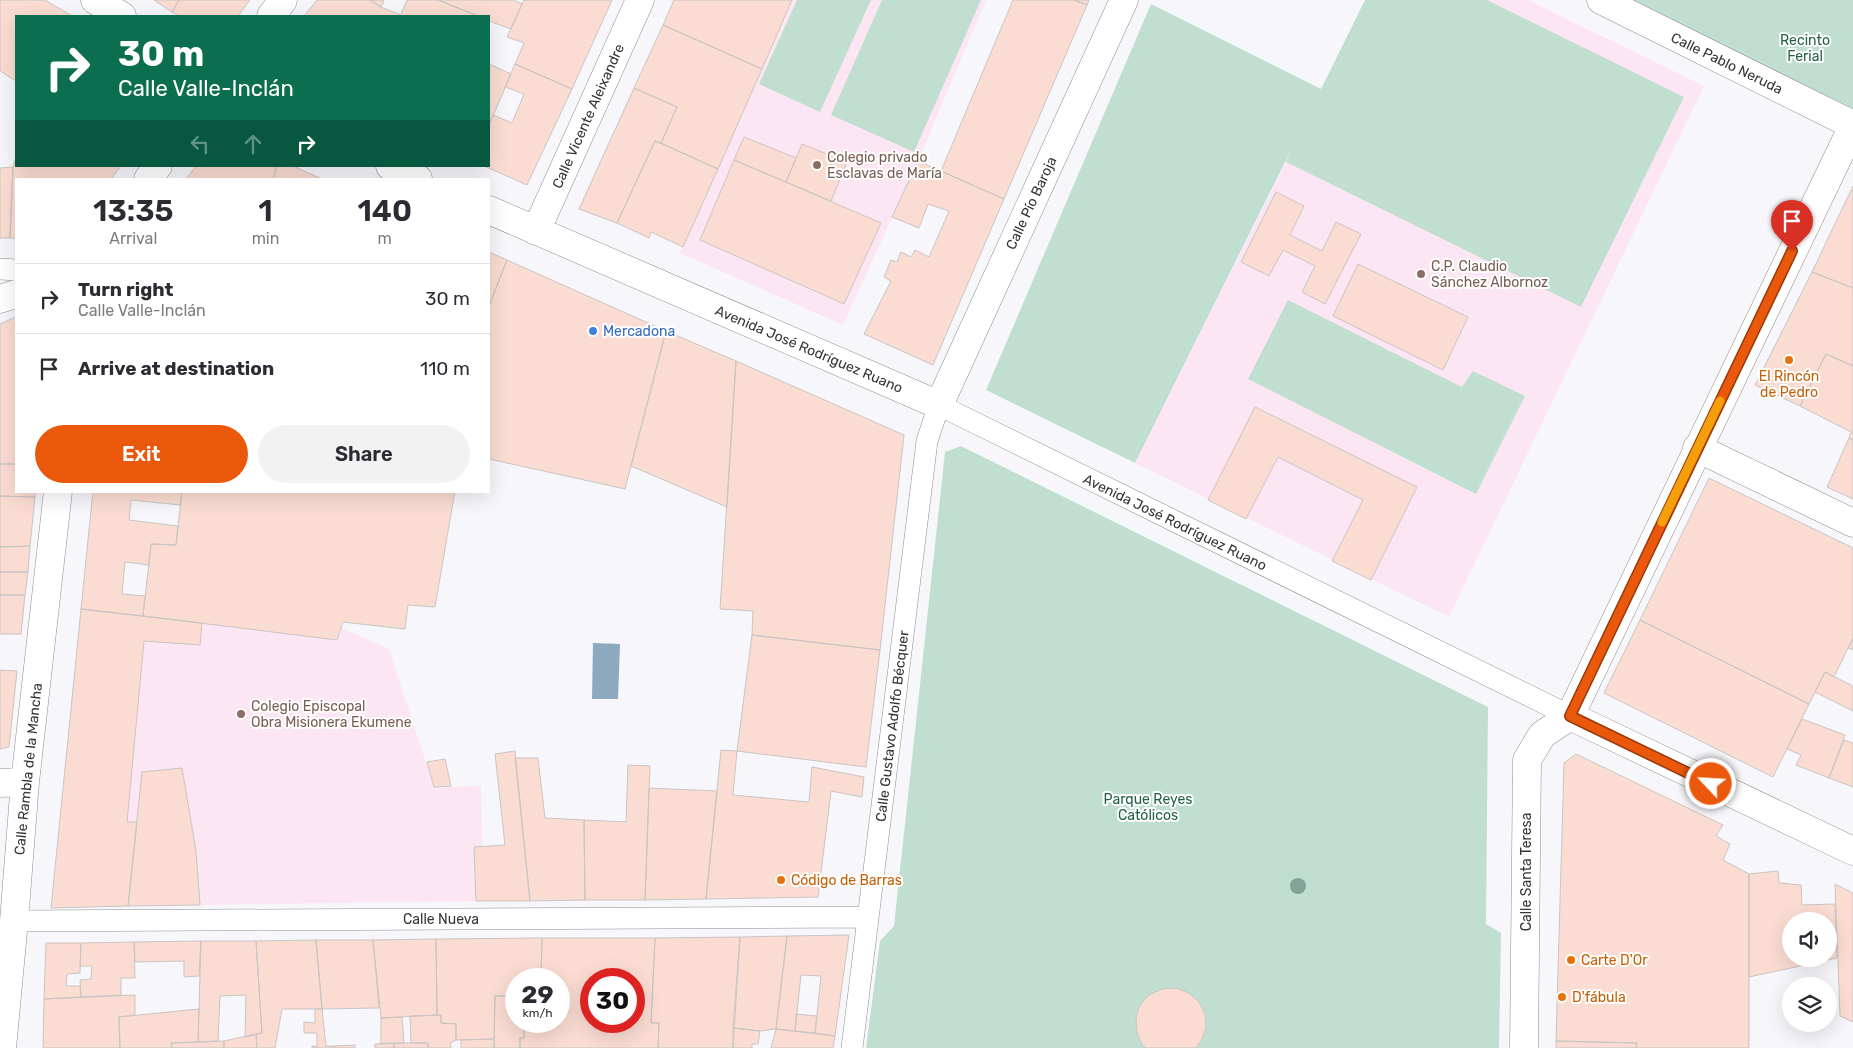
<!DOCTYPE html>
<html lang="en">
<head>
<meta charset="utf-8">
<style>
  :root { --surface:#fff; --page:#f2f2f3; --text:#2b2b33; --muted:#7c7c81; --line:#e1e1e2; --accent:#ea580c }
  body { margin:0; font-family:Rubik,sans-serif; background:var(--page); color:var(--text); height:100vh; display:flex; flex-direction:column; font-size:19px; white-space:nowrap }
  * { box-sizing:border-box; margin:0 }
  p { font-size:16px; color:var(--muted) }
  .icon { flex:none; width:28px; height:28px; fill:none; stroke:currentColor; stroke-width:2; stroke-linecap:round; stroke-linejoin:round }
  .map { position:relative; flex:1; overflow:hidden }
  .details { position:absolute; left:15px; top:178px; width:475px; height:315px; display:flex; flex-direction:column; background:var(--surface); border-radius:0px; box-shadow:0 5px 20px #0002 }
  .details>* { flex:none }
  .banner { position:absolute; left:15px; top:15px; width:475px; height:152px; border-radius:0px; box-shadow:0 5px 20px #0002; background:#0b6e4f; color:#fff; overflow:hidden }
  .fabs { position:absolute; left:1782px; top:912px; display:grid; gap:10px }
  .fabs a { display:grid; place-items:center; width:55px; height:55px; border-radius:50%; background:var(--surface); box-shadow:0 5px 20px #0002; font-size:25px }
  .speed { position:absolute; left:505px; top:968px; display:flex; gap:10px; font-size:25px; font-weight:700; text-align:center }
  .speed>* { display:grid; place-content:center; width:65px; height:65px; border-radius:50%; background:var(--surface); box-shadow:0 5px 20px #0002; line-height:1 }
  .speed small { font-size:12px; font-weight:400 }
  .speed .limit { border:8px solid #d22; background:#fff; color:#111 }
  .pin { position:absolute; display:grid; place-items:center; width:42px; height:42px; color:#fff; margin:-51px -21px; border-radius:50% 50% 50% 0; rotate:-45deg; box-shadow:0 0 5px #0007 }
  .pin .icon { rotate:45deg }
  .me { position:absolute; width:55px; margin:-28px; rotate:295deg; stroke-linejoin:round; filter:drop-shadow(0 0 4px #0008) }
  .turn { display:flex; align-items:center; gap:18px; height:105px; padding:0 20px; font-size:22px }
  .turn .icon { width:65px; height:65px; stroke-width:2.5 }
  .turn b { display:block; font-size:35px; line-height:42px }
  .lanes { display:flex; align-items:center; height:48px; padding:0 20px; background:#0003; justify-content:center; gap:25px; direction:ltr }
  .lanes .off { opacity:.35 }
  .eta { display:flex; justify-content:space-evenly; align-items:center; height:85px; text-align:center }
  .eta b { font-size:30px; font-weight:600; line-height:35px }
  .primary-button { display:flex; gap:10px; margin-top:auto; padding:10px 20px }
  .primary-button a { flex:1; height:58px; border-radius:30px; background:var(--accent); color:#fff; font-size:20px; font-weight:600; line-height:58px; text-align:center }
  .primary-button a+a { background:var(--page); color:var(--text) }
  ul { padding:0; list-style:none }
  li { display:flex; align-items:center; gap:15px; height:70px; padding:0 20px; border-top:1px solid var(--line) }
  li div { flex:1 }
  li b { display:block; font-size:19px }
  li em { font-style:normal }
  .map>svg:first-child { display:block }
  .education { fill:#fde6f3 }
  .green { fill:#c1dfd0 }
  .water { fill:#8ca9c0 }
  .building { fill:#fadcd2; stroke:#c9c5c3; fill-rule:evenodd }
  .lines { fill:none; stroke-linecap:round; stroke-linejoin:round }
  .pedestrian-casing { stroke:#8e8e92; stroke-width:22 }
  .minor-casing { stroke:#8e8e92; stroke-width:29 }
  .pedestrian { stroke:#fff; stroke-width:21 }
  .minor { stroke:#fff; stroke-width:28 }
  .tree { fill:#82a498 }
  .route-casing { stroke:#983908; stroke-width:12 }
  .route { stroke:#ea580c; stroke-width:9 }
  .slow { stroke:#f59e0b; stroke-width:9 }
  .education-dot { fill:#8d6e63; stroke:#fff; stroke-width:2 }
  .shop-dot { fill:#3f7fe0; stroke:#fff; stroke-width:2 }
  .food-dot { fill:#e8710a; stroke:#fff; stroke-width:2 }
  .labels { text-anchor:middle; stroke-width:4; stroke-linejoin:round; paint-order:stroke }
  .park-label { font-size:14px; fill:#226047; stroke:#fff }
  .street-label { font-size:14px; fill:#353536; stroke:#fff }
  .education-label { font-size:14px; fill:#785e54; stroke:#fff; text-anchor:start }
  .shop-label { font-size:14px; fill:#366cbe; stroke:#fff; text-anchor:start }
  .food-label { font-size:14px; fill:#c56008; stroke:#fff; text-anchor:start }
</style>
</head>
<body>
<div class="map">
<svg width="1853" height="1048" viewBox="0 0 1853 1048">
  <rect width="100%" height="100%" fill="#f7f7fb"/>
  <!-- education -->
  <path class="education" d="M792 0H986L918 161 843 325 680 253Z
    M1367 0H1528L1704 86 1449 617 1135 463Z
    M81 609 337 640 342 628 389 649 434 787 481 786 482 847H474L476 901 200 905 189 814 182 769 142 773 128 906 51 908Z"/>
  <!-- green -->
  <path class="green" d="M797 0H871L820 112 759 84Z
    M882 0H981L914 152 831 115Z
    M1365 0H1487L1684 97 1581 307 1286 162 1291 150 1135 463 986 390 1151 4 1321 89Z
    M1601 0H1853V125Z
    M1288 300 1462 387 1473 371 1525 396 1476 494 1248 379Z
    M961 446 1488 707 1486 924 1501 933 1499 1048H866L880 941 894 926 945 452Z"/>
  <!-- water -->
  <path class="water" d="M593 643 620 644 618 699H592Z"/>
  <!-- building -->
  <path class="building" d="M0 0H45L72 16H16V81L0 71Z
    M154 0H179L172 12Z
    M179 0H250L238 16H180L172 12Z
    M317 0H370L383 8 401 15 400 16H304Z
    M370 0H383L384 1 381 7Z
    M407 0H438L474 14 473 16H400Z
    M438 0H513L522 4 511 29 489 21V16H478Z
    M524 0H612L572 89 515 64 524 43 507 37Z
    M674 0H792L762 69 663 25Z
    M1013 0H1074L1087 5 1004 199 941 171Z
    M1074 0H1089L1087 5Z
    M663 25 762 69 718 169 661 143 677 107 634 88Z
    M489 64 511 74 489 125Z
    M515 64 572 89 527 185 484 166H489V125L493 115 512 123 524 94 505 87Z
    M634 88 677 107 661 143 655 141 617 223 579 209Z
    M744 137 796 158 786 182 734 160Z
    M655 141 718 169 683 247 651 232 649 238 617 223Z
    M802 144 847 162 831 201 786 182Z
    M16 158V166H121L111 179H16V238H10L13 167Z
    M734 160 881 223 844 304 700 240Z
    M918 161 1004 199 933 365 864 334 891 281 884 277 891 260 897 262 901 252 911 257 915 250 929 257 949 211 928 204 919 228 892 217Z
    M196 166H277L273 179H186Z
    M277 166H293L322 179H273Z
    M13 167 10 238H0V168Z
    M1853 186V288L1812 272Z
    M1276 192 1304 206 1290 235 1322 251 1336 222 1361 234 1325 304 1302 292 1315 266 1283 250 1269 276 1241 262Z
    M489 252 507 260 489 306Z
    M507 260 666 331 625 489 489 459V306Z
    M1358 264 1468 317 1443 370 1333 316Z
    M1812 272 1853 288V366L1826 354 1800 406 1755 385Z
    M16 317V464H0V324Z
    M666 331 736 361 727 507 631 466Z
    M1826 354 1853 366V440L1849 438 1851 432 1800 406Z
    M736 361 904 435 880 650 752 635 753 611 720 609Z
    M1255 407 1417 487 1371 580 1332 561 1363 500 1278 457 1246 519 1208 500Z
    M1849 438 1853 440V499L1827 487Z
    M0 464H16V491H36L35 497 0 496Z
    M1709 478 1853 548V638L1834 677 1825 672 1809 704 1640 620Z
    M93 491H182L180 505 131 500 129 520 178 526 176 545 151 544 149 565 125 562 122 594 145 596 143 616 81 609Z
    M182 491H455L435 607 408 605 405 629 343 622 337 640 143 616 151 544 176 545Z
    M0 496 35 497 30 546 0 547Z
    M30 546 28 572H0V547Z
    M0 572H28L25 595H0Z
    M0 595H25L21 634H0Z
    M81 609 202 623 200 645 144 641 127 822H137L128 906 51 908Z
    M1640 620 1809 704 1773 777 1604 693Z
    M752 635 880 650 866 767 737 751Z
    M1853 638V650L1848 648Z
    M0 670 17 671 9 747 0 749Z
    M1825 672 1853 686V711L1815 692Z
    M1802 719 1845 735 1829 778 1796 765 1801 755 1787 749Z
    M1844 740 1853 743V787L1829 778Z
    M721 750 737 751 733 795 809 802 812 767 864 777 862 797 831 791 818 897 706 899Z
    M515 751 530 901H476L474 847 505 845 495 754Z
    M1576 754 1723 825 1716 836 1730 844 1723 860 1749 874V1048H1636L1637 1043 1556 1041 1564 763Z
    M515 758H538L545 818 584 820 585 900 530 901Z
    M445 759 451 786 434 787 427 762Z
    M628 765 650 766 645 900H585L584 820 626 822Z
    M182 768 196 851 200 905 128 906 142 772Z
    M649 788 717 791 706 899 645 900Z
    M1778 871 1779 883 1801 885 1802 905 1835 904 1837 958 1749 977V874ZM1791 921H1829V959H1791Z
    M1835 884 1853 893V1022L1840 1016Z
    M849 935 835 1036 815 1033 821 976 801 975 795 1031 776 1029 787 936Z
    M787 936 776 1029 760 1031 733 1028 740 937Z
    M740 937 733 1048H658L659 1023H651L655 938Z
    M542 938 541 979H516V996H495L494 1039 456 1040V1024L441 1023V1015H437L436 939Z
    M542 938H655L651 1023H659L658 1048H520V1038H524V1021H559V979H541ZM591 979H634V1021H591Z
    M436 939 437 1015 381 1018 373 940Z
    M316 940 322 1009H282L275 1048H257L256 1034 262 1033 256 941Z
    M316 940H373L379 1008 322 1009Z
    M201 941 199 976 184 977V961L135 962 134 942Z
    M201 941H256L262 1033 245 1037 246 995 220 996 218 1041 198 1042Z
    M134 942 135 978H121V995L81 997 80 980 91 979 92 966H80L81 943Z
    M46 943H81L80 973 67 974 66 986H80L81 997 44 999Z
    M1176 988 1189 993 1199 1002 1205 1014 1206 1028 1201 1041 1196 1048H1146L1142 1045 1137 1032 1136 1018 1140 1005 1149 995 1162 989Z
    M135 995V1015L119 1017 120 1048H43L44 999Z
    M495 996H516V1021H524V1038H520V1048H494Z
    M199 1009 198 1042 171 1043 172 1048H120L119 1017Z
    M315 1009H322L326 1046H334V1048H312V1046L317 1047V1033H304V1022L315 1023Z
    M796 1014 817 1016 815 1033 795 1031Z
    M441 1015V1023L456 1024V1040L450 1043 451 1048H428V1043H411L410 1016Z
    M402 1017 404 1043 381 1044V1018Z
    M733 1028 760 1031 758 1044H752V1048H733Z
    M776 1029 835 1036 833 1048H771Z
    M256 1034 257 1048H224V1041Z
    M494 1039V1048H461V1040Z
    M224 1041V1048H172L171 1043Z
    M1556 1041 1637 1043 1636 1048H1556Z
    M394 1043V1048H375V1044Z
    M394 1043H428V1048H394Z
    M355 1045V1048H334V1046Z"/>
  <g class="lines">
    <defs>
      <path id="pedestrian" d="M0 269 16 270
        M14 921 868 917
        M852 1048 927 441 939 405 1570 716"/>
      <path id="minor" d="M95 0 122 16
        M1601 0 1853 125
        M271 16 283 0
        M390 166 418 179
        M148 179 158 166
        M489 210 939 405 1124 0
        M536 231 640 0
        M0 299 16 294
        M1697 448 1853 523
        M1570 716 1853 126
        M1570 716 1853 851
        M0 783 25 782
        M2 1048 14 921 25 782 58 491
        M1524 1048 1527 760 1542 735 1570 716"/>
    </defs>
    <!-- pedestrian casing -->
    <use href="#pedestrian" class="pedestrian-casing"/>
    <!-- minor casing -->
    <use href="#minor" class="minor-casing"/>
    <!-- pedestrian -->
    <use href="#pedestrian" class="pedestrian"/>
    <!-- minor -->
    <use href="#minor" class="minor"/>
  </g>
  <!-- trees -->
  <circle class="tree" cx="1298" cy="886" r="8"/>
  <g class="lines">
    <defs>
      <path id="route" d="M1711 784 1570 716 1792 251"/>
    </defs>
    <!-- route casing -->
    <use href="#route" class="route-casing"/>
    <!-- route -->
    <use href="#route" class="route"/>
    <!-- slow -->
    <path class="slow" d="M1662 522 1720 401"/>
  </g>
  <!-- markers -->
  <g class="education-dot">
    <circle cx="817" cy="165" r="5"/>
    <circle cx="1421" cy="274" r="5"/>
    <circle cx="241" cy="714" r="5"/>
  </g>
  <circle class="shop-dot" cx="593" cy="331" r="5"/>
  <g class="food-dot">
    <circle cx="1789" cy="360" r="5"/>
    <circle cx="781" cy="880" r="5"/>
    <circle cx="1571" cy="960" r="5"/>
    <circle cx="1562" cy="997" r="5"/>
  </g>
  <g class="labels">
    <!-- park labels -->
    <g class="park-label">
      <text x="1805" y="45">Recinto<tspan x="1805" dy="16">Ferial</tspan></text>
      <text x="1148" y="804">Parque Reyes<tspan x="1148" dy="16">Católicos</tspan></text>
    </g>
    <!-- street labels -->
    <g class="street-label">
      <text transform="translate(1727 63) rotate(26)" y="5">Calle Pablo Neruda</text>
      <text transform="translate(588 116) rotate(-66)" y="5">Calle Vicente Aleixandre</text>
      <text transform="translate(1031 203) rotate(-65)" y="5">Calle Pío Baroja</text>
      <text transform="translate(809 349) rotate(23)" y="5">Avenida José Rodríguez Ruano</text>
      <text transform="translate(1175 522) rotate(26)" y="5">Avenida José Rodríguez Ruano</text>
      <text transform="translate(892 726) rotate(-83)" y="5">Calle Gustavo Adolfo Bécquer</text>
      <text transform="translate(28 769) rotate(-84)" y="5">Calle Rambla de la Mancha</text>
      <text transform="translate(1526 872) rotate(-90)" y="5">Calle Santa Teresa</text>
      <text x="441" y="924">Calle Nueva</text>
    </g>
    <!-- education labels -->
    <g class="education-label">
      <text x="827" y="162">Colegio privado<tspan x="827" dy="16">Esclavas de María</tspan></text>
      <text x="1431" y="271">C.P. Claudio<tspan x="1431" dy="16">Sánchez Albornoz</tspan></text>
      <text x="251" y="711">Colegio Episcopal<tspan x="251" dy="16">Obra Misionera Ekumene</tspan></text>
    </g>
    <!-- shop labels -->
    <g class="shop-label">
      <text x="603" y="336">Mercadona</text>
    </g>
    <!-- food labels -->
    <g class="food-label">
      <text x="1789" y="381" text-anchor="middle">El Rincón<tspan x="1789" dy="16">de Pedro</tspan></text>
      <text x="791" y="885">Código de Barras</text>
      <text x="1581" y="965">Carte D'Or</text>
      <text x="1572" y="1002">D'fábula</text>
    </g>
  </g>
</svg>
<div class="fabs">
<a><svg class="icon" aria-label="sound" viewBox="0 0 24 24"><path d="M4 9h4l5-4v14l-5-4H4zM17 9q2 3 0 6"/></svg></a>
<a><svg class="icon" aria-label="layers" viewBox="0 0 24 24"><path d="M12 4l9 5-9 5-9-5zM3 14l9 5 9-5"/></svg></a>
</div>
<div class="speed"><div>29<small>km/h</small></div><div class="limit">30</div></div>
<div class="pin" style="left:1792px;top:251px;background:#d93025"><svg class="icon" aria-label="arrive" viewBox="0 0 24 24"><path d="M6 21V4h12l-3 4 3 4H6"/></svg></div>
<svg class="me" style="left:1711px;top:784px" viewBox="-20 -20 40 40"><circle r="17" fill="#ea580c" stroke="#fff" stroke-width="3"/><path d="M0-11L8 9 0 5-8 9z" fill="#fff"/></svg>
<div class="banner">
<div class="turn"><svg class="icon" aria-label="right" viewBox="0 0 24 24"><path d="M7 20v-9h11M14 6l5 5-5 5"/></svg><div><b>30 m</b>Calle Valle-Inclán</div></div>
<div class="lanes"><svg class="icon off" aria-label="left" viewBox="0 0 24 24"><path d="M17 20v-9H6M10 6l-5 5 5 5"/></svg><svg class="icon off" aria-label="ahead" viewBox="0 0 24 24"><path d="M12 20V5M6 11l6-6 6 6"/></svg><svg class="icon" aria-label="right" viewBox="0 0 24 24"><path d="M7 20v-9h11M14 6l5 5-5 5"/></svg></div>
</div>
<section class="details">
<div class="eta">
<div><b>13:35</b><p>Arrival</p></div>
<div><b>1</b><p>min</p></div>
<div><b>140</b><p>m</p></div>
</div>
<ul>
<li><svg class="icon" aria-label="right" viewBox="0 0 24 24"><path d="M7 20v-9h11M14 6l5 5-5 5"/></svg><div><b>Turn right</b><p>Calle Valle-Inclán</p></div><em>30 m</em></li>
<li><svg class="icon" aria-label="arrive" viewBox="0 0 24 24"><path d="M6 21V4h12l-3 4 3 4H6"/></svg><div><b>Arrive at destination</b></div><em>110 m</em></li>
</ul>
<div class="primary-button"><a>Exit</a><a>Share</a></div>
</section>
</div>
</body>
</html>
